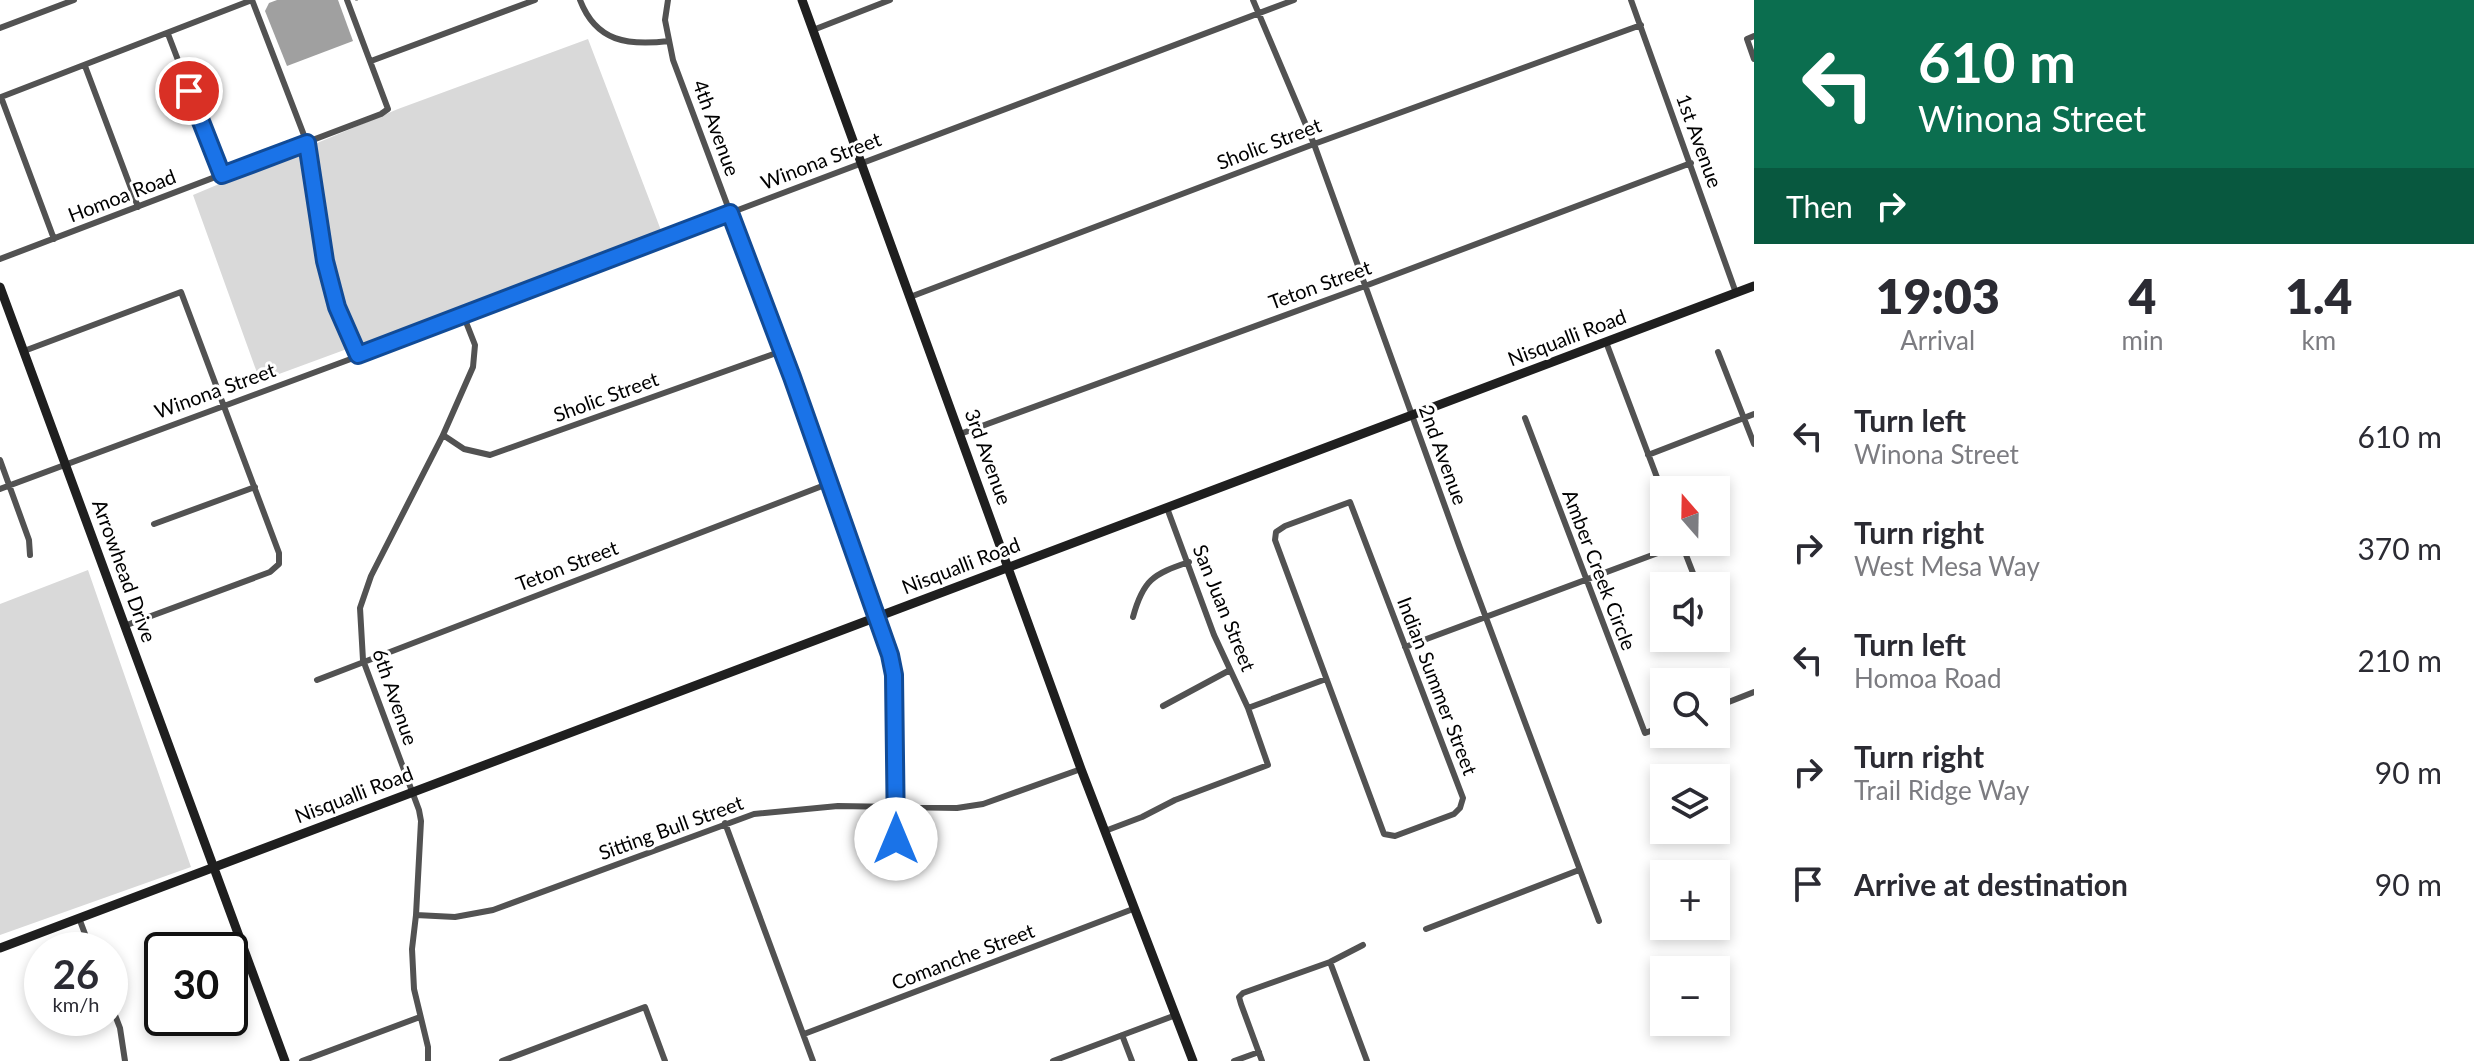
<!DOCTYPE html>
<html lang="en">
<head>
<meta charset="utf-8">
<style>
  :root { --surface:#fff; --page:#f7f7f7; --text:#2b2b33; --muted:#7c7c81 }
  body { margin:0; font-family:Lato,sans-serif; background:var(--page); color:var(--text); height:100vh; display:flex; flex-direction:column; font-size:30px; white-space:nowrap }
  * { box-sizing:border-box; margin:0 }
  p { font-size:26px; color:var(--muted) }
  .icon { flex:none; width:44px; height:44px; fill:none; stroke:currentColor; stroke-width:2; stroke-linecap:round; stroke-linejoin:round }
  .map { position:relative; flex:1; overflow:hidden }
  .details { display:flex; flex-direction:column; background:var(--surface); width:720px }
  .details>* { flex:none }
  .banner { background:#0b6e4f; color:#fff; overflow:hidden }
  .needle { width:52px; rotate:340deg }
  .controls { position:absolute; left:1650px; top:476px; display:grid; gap:16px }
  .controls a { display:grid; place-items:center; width:80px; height:80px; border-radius:0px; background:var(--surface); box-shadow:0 4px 12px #0003; font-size:40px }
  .speed { position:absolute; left:24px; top:932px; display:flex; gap:16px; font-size:40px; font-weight:700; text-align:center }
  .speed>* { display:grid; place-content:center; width:104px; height:104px; border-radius:50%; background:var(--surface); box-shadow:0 4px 12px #0003; line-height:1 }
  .speed small { font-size:20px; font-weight:400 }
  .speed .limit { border:4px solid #111; border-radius:12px; background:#fff; color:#111 }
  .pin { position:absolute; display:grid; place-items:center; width:68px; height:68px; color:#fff; margin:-34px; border:4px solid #fff; border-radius:50%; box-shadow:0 2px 8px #0007 }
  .me { position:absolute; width:88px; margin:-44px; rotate:0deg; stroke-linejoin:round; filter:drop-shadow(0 0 6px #0008) }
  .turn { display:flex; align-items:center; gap:28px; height:168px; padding:0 32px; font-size:36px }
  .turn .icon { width:104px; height:104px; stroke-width:2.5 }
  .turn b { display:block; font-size:56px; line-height:68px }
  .then { display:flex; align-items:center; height:76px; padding:0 32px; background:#0003; gap:16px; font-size:30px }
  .eta { display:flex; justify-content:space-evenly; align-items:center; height:136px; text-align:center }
  .eta b { font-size:48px; font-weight:800; line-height:56px }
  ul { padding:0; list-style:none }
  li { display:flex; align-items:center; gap:24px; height:112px; padding:0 32px }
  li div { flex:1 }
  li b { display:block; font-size:30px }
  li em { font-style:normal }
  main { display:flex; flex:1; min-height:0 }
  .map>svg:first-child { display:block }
  .green { fill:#d9d9d9 }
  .water { fill:#a0a0a0 }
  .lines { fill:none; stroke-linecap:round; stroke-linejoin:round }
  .stream { stroke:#a0a0a0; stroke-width:2 }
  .street { stroke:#525252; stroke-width:6 }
  .secondary { stroke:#1f1f1f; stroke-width:9 }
  .route-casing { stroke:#114b97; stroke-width:20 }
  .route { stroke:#1a73e8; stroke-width:14 }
  .labels { text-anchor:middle; stroke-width:6; stroke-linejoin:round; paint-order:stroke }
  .street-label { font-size:20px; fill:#000; stroke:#fff }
</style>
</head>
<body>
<main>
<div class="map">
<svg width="1754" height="1061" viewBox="0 0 1754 1061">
  <rect width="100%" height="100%" fill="#fff"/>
  <!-- green -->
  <path class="green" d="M588 39 662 233 260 381 193 195 398 109Z
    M88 570 191 867 0 935V604Z"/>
  <!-- water -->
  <path class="water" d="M277 0H338L353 41 287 66 265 11 269 3Z"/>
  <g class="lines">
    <!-- stream -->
    <path class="stream" d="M356 0H357"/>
    <!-- street -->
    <path class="street" d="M252 0 307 143 325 261 337 307 358 355
      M580 0C596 42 628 46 669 41
      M668 0 665 20 673 60 782 351 890 655 894 675 895 871
      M1253 0 1314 144 1460 548 1599 921
      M1631 0 1736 293
      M0 28 74 0
      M813 30 890 0
      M168 34 222 175
      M1754 36 1747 39 1754 59
      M371 61 535 0
      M85 66 138 207
      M54 239 1 97 252 0
      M0 259 381 114 388 109 347 0
      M910 297 1314 144 1641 25
      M1606 342 1664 496
      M24 351 181 292 279 553V564L270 572 124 626
      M1718 352 1754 444
      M1525 418 1645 733 1664 726
      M960 434 1365 286 1691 163
      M443 435 464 449 490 455 782 351
      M1648 455 1754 414
      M0 460 29 540 30 555
      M0 489 464 317 730 213 1294 0
      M1350 502 1463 798 1460 808 1454 814 1395 836 1384 834 1275 540 1276 532 1285 526Z
      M154 524 255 487
      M1681 542 1698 586
      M1133 617C1143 580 1153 574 1189 562
      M1405 647 1682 544
      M317 680 830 483
      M1163 706 1230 670
      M1716 707 1754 692
      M1248 708 1326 679
      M725 823 813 1061
      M1105 831 1142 817 1175 800 1268 765 1248 708 1214 635 1167 508
      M416 915 455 917 493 910 754 814 838 806 957 808 983 804 1081 769
      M79 918 91 950
      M1426 929 1579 870
      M1330 962 1367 1061
      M110 1002 120 1028 125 1061
      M804 1034 1133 909
      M1122 1035 1132 1061
      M302 1061 420 1017
      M428 1061V1047L414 989 412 949 416 915 421 821 419 810 363 660 360 608 371 576 443 435 473 367 475 345 464 317
      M502 1061 645 1007 665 1061
      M1053 1061 1176 1015
      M1234 1061 1259 1052
      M1262 1061 1241 1004 1239 997 1243 993 1330 962 1363 945"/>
    <!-- secondary -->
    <path class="secondary" d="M802 0 1081 769 1193 1061
      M0 287 285 1061
      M0 948 1754 286"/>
  </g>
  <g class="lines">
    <defs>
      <path id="route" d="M189 91 222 175 307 143 325 261 337 307 358 355 730 213 792 377 890 655 894 675 896 839"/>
    </defs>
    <!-- route casing -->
    <use href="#route" class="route-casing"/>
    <!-- route -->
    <use href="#route" class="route"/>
  </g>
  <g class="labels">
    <!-- street labels -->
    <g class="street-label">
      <text transform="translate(716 128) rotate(70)" y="7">4th Avenue</text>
      <text transform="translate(1699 141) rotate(70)" y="7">1st Avenue</text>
      <text transform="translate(1269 144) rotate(-21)" y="7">Sholic Street</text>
      <text transform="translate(821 161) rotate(-21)" y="7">Winona Street</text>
      <text transform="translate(122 196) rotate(-21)" y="7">Homoa Road</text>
      <text transform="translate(1320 285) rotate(-20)" y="7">Teton Street</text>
      <text transform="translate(1567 338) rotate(-21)" y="7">Nisqualli Road</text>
      <text transform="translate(215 391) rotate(-20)" y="7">Winona Street</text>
      <text transform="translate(606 397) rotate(-20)" y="7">Sholic Street</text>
      <text transform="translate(1443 455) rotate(70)" y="7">2nd Avenue</text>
      <text transform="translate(988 457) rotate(70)" y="7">3rd Avenue</text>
      <text transform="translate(567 566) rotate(-21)" y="7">Teton Street</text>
      <text transform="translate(961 566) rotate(-21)" y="7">Nisqualli Road</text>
      <text transform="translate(1599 570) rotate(69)" y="7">Amber Creek Circle</text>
      <text transform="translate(124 571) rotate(70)" y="7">Arrowhead Drive</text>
      <text transform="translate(1224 608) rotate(68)" y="7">San Juan Street</text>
      <text transform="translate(1437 686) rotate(69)" y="7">Indian Summer Street</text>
      <text transform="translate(395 697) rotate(71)" y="7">6th Avenue</text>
      <text transform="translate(354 795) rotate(-21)" y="7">Nisqualli Road</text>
      <text transform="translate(671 828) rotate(-20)" y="7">Sitting Bull Street</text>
      <text transform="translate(963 957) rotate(-21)" y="7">Comanche Street</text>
    </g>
  </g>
</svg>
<div class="controls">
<a><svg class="needle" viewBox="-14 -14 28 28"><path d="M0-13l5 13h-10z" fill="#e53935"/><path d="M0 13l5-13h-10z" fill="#7c7c81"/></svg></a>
<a><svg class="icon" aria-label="sound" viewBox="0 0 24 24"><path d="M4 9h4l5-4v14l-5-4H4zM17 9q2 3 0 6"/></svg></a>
<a><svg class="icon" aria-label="search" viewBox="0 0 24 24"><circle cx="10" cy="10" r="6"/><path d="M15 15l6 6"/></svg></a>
<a><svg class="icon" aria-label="layers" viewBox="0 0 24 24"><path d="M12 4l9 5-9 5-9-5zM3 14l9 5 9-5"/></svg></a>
<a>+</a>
<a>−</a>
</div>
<div class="speed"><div>26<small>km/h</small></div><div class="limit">30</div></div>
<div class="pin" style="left:189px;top:91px;background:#d93025"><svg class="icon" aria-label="arrive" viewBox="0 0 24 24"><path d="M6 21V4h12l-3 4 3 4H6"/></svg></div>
<svg class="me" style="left:896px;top:839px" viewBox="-20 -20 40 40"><circle r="19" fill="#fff"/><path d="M0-13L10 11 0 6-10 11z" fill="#1a73e8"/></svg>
</div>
<section class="details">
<div class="banner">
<div class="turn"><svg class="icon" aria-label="left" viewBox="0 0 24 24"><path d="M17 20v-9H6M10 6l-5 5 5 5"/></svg><div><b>610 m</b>Winona Street</div></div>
<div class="then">Then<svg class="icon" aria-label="right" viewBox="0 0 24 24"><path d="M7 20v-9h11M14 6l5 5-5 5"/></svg></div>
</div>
<div class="eta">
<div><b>19:03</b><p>Arrival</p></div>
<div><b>4</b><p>min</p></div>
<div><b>1.4</b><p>km</p></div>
</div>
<ul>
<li><svg class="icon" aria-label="left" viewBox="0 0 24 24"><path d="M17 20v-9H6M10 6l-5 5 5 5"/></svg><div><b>Turn left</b><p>Winona Street</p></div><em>610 m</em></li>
<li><svg class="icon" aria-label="right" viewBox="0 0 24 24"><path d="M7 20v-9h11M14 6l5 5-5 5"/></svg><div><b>Turn right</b><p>West Mesa Way</p></div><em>370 m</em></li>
<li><svg class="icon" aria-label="left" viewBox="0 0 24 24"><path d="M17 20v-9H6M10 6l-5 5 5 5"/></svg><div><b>Turn left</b><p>Homoa Road</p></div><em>210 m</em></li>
<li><svg class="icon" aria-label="right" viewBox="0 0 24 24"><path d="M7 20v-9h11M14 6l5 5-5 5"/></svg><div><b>Turn right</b><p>Trail Ridge Way</p></div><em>90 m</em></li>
<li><svg class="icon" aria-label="arrive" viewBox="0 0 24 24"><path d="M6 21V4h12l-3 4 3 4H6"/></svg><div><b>Arrive at destination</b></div><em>90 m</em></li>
</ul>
</section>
</main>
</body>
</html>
